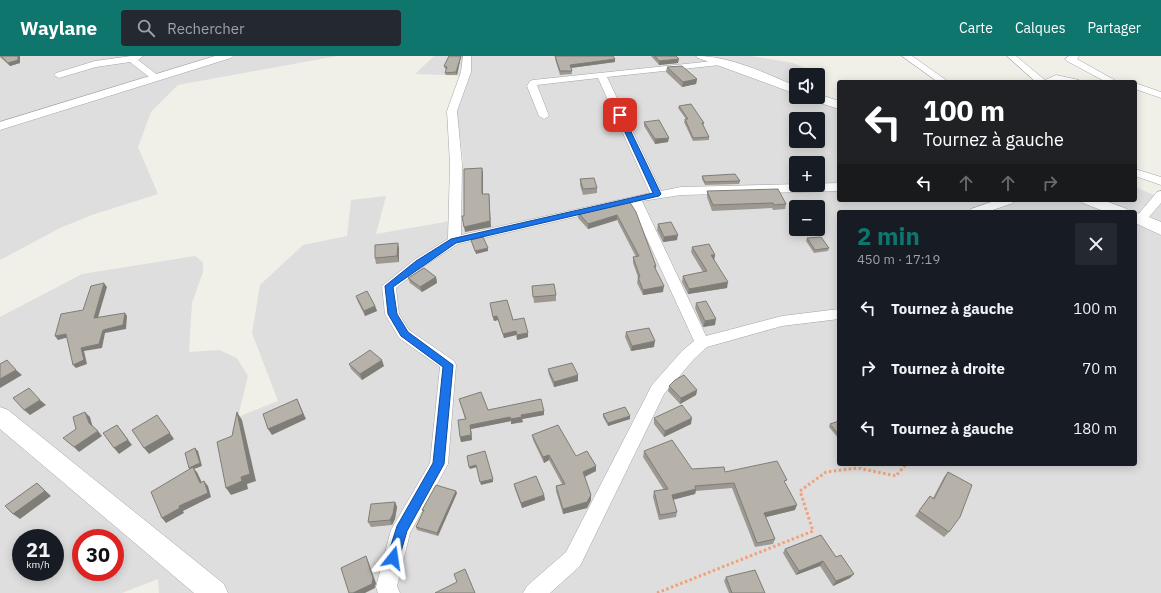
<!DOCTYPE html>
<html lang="fr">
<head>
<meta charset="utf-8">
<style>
  :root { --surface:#171b24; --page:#242831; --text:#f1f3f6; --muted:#9ea1a6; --accent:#0f766e }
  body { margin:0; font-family:"IBM Plex Sans",sans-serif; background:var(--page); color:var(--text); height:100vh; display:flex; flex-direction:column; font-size:15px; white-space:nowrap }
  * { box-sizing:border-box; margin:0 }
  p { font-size:13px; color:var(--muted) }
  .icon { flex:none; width:22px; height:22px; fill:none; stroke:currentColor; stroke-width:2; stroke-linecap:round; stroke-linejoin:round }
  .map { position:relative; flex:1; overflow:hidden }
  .side { position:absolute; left:837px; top:154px; width:300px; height:256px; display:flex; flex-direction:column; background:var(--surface); border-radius:4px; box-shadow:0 2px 10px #0003 }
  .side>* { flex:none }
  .hud { position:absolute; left:837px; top:24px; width:300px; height:122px; border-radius:4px; box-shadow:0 2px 10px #0003; background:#202124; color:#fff; overflow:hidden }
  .tools { position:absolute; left:789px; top:12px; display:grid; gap:8px }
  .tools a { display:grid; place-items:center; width:36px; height:36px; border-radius:4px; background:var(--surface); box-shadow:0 2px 10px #0003; font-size:20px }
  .speed { position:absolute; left:12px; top:473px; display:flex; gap:8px; font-size:20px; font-weight:700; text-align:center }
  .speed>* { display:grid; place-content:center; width:52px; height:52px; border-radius:50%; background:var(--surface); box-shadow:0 2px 10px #0003; line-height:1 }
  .speed small { font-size:10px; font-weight:400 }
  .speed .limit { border:6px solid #d22; background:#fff; color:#111 }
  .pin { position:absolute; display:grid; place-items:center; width:34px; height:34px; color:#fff; margin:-17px; border-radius:8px; box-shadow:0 2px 6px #0006 }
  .me { position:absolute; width:44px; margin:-22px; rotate:15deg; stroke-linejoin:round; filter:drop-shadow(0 0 3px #0008) }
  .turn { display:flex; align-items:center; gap:14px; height:84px; padding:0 20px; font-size:18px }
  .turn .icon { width:52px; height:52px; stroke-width:2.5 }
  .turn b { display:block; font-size:28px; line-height:34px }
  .lanes { display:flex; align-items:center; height:38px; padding:0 20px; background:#0003; justify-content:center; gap:20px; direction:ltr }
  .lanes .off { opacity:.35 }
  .round { display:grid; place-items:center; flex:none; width:42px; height:42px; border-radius:4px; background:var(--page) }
  .overview { display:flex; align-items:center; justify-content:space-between; height:68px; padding:0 20px }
  h1 { font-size:24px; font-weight:700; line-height:30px; color:var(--accent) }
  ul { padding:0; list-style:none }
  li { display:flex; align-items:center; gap:12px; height:60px; padding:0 20px }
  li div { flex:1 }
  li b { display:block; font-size:15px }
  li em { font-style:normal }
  header { display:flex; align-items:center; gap:24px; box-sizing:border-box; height:56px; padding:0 20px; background:var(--accent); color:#fff }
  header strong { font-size:19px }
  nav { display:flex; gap:22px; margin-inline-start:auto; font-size:14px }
  .search { width:280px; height:36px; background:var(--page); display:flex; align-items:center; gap:10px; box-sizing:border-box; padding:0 14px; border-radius:4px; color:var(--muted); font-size:15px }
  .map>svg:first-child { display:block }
  .residential { fill:#dfdede; fill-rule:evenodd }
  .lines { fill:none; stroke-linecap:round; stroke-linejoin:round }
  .minor-casing { stroke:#a5a5a5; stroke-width:1 }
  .tertiary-casing { stroke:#a5a5a5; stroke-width:1 }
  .path { stroke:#f2a077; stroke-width:3; stroke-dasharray:2.5 2.5; stroke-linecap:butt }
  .minor { fill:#fff; fill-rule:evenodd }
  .tertiary { fill:#fff; fill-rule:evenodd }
  .wall { fill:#9d9992 }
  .shaded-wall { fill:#7f7d77 }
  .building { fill:#b6b2aa; stroke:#7f7d77 }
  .route { fill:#1a73e8; stroke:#114b97 }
</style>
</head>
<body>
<header>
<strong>Waylane</strong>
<div class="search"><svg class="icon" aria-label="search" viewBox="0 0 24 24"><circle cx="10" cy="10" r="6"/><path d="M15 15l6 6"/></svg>Rechercher</div>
<nav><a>Carte</a><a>Calques</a><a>Partager</a></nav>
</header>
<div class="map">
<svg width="1161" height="537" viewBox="0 0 1161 537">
  <rect width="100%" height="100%" fill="#f0f0e8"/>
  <!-- residential -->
  <path class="residential" d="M0 0H337L178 29 151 56 138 91 158 138 92 159 60 172 0 204Z
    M434 0H751L793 7 814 16 808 19H796V24L786 28 796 32V41H818L839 48V144H1135V131L1161 142V537H159L158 523 122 537H0V261L82 218 195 200 203 206V216L192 247 189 296 219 294 237 302 248 320 238 361 278 345 252 277 260 229 303 189 347 180 351 144 386 140 376 178 456 164 463 104 456 52 467 20 415 18ZM796 63H818V85H796ZM796 107H818V129H796ZM796 151H818V173H796ZM839 156H1135V408H839ZM21 482H55V516H21ZM81 482H115V516H81Z"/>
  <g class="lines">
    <defs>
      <path id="minor" d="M131 0H143L138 4 159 20V24H153L130 6 96 11 59 22 54 19 56 17 95 5Z
        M463 0H471V16L457 55 462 108 461 179 650 137 598 22 537 29 549 60 544 63 539 60 527 30 530 25 533 24 723 4V8L720 9 607 21 661 135 681 131 839 127V135L681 139 642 145 706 280 782 260 839 253V263L782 270 707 291 694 303 664 338 580 510 550 537H523L527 530 566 496 652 329 682 295 694 285 631 148 458 188 424 210 396 232 399 258 409 274 454 305 456 309 448 408 410 477 397 530 400 537H378L376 531 391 474 430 407 440 311 399 282 385 258 382 230 414 204 448 183 450 108 447 55 461 16Z
        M902 0H912L949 26H938Z
        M1007 0H1016L1045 24 1056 19 1079 24 1081 26H1036Z
        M1069 0H1079L1077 3 1118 26H1106L1067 5 1065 3Z
        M1135 27 1161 36V42L1135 33Z
        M1135 113 1161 121V129L1135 120Z
        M1161 135V147L1149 161 1161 166V174L1137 166 1135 163 1137 160 1157 136Z
        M997 144H1015L1013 147 987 156H969L971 153Z"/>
      <path id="tertiary" d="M215 0H233L231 2 0 74V66Z
        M696 0C731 0 764 17 796 30V38L698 2Z
        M818 38 839 45V53L811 44 809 41H818Z
        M1080 144H1103L1127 153 1129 156H1106L1083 147Z
        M1135 156 1161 168V179L1135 167Z
        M0 351 8 354 224 528 228 537H194L0 373Z"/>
    </defs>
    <!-- minor casing -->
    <use href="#minor" class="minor-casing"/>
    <!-- tertiary casing -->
    <use href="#tertiary" class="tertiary-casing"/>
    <!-- path -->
    <path class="path" d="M657 537 813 475 800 435 826 416 858 412 896 420 906 408"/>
    <!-- minor -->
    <use href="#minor" class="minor"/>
    <!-- tertiary -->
    <use href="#tertiary" class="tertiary"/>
  </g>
  <!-- wall -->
  <path class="wall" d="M0 0H20V7L10 10 0 1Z
    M461 0 457 19H446L445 17 447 13H445L444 10Z
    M555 0 615 3V6L571 12 572 18 560 19 555 3Z
    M651 0H676L678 7 659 9Z
    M667 11 697 23 696 28 682 31 666 16Z
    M679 50 704 67 703 70 709 81V84L693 85 684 66 685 63H686L678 52Z
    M644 66 668 86 655 88 644 70Z
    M702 120 740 125 739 128 705 129 702 123Z
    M580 123 597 132V137L583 139 580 129Z
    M707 135 786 148 785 153 773 154 772 152 712 155 707 141Z
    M629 145 656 210V214L663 236 643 239 637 227 638 221 633 207V201H636L617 164 588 173 578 162V156Z
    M658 168 677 184 663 186 657 174Z
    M807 182 829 192 828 195 814 197 806 185Z
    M692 191 715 199 714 204 727 232 688 238 682 226 683 220 703 216 691 196Z
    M399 192V206L376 208 375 202Z
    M436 221 437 227 422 236 410 227 408 222Z
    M532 230 556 239V245L534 247Z
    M356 240 375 250 377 255 365 260 357 244Z
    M490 247 513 264 528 277V281L517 284 516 279 504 282 498 264 494 265Z
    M696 247 715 269 703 271 695 252Z
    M626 276 654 291 631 295 625 281Z
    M349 308 384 310 362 324 351 313Z
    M548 313 578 325 554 331 549 319Z
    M669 330 697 334 696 339 680 348 668 335Z
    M459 343 488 354 544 355V359L522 363 523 366 511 368V365L471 373 472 384 461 386 460 381 465 363Z
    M603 358 630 360V363L608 370 603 361Z
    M654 362 691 368 664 381 654 368Z
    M839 365V383L829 371 830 368Z
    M532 379 596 410V415L585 421 591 444 587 452 563 458 556 435V430L562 428 549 404 544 407 533 384Z
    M644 395 692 413 725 416 786 428 795 454 766 461 775 483 773 488 755 491 732 432 696 435 695 438 673 444 677 456 676 461 659 464 653 441 654 435 664 434 643 401Z
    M948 416 949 476 944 481 915 460 930 440 933 442 944 421Z
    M514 428 544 439 545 444 522 452 515 433Z
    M457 437 438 480 417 474 416 471 423 456 422 454Z
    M395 446 397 451 395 463 392 469 371 471 368 466Z
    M821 479 850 522 833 530 820 510 796 519 783 497 785 493Z
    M726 521 765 537H729L724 525Z"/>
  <!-- shaded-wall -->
  <path class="shaded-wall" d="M18 0H20V7L10 10 8 7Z
    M461 0 457 19 456 16Z
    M615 3V6L570 12V9Z
    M679 3 678 7 659 9V5Z
    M697 23 696 28 682 31 683 26Z
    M669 82 668 86 655 88V83Z
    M482 112 483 117V144L482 138Z
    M489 138 491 171 465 176 464 171Z
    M617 159V164L588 173V168Z
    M678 179 677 184 663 186 664 181Z
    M398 187 399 192V206L397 200Z
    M488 192V195L476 198 475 195Z
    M711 199H715L714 204 710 205Z
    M436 221 437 227 422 236 420 231Z
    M728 226 727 232 688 238 689 233Z
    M104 227 107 231 97 265 94 262Z
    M664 230 663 236 643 239V234Z
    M375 250 377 255 365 260 364 255Z
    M125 257 127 260 126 273 105 277 102 292 84 295 87 308 76 312 73 309 81 292Z
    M497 260 498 264 494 265 493 261Z
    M716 263 715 269 703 271 705 265Z
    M516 275V279L504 282 503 278Z
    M528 277V281L517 284V279Z
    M66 278 69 281 58 284 55 280Z
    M655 285 654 291 631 295 632 290Z
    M382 304 384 310 362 324 360 318Z
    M16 314 22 319 0 332V323Z
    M578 319V325L554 331V326Z
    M697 334 696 339 680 348 681 342Z
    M297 343 306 363 272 379 268 373Z
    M40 344 46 349 30 359 24 354Z
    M544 355V359L522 363 523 366 511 368V363L521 359Z
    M85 356 90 361 93 372 89 367Z
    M237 356 242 364 256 425 247 428 248 433 231 439 226 432 241 421Z
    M157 359 174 383 149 398 144 392Z
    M630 360V363L608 370V367Z
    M510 361 511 365 471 373 472 384 461 386 460 381 470 369Z
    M692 362 691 368 664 381 665 375Z
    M117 369 132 389 119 398 114 392Z
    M98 375 102 380 79 396 74 391Z
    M195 392 198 395 202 410 194 413 197 416 204 431 189 412Z
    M549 399V404L544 407 543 401Z
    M476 409 477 411 470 413 469 411Z
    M596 410V415L583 421V416Z
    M493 423V426L481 429 480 426Z
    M204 425 208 430 211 441 183 455 184 457 166 467 162 462 179 450Z
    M37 427 51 440 20 463 13 458Z
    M696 433 695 438 671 444 672 439Z
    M456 435 457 437 438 480 437 477Z
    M544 439 545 444 522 452 521 447Z
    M591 439V444L587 452 563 458V453Z
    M395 446 397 451 395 463 392 469 390 464Z
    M797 449 795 454 762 462 764 457Z
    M366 500 368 505 376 527 375 532 365 537H353Z
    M823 505 820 510 796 519 799 515Z
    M854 518 850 522 833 530 836 525Z"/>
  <!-- building -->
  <path class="building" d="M1 0H18V4L8 7Z
    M449 0H461L456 16 445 17 447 11 444 10Z
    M555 0H613L615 3 570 9 572 15H560Z
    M655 0H676L679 3 659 5Z
    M682 10 697 23 683 26 667 11Z
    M691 48 704 67H702L709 81 693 82 685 63H688L679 50Z
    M659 64 669 82 655 83 644 66Z
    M482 112V138H489L490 165 464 171 462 160H464V113Z
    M735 118 740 125 705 126 702 120Z
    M594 122 597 132 583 133 580 123Z
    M778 133 786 148 774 149 773 147 713 149 707 135Z
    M629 145 636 156 656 210H654L664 230 643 234 638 221H640L633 201 639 200 617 159 588 168 578 156Z
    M671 166 678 179 664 181 658 168Z
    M483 181 488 192 475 195 471 184Z
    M821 181 829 192 815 194 807 182Z
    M398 187 397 200 375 202V189Z
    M709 188 715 199H711L728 226 689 233 683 220 707 215 692 191Z
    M424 212 436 221 420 231 408 222Z
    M104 227 94 262 125 257 123 269 103 274 99 288 81 292 84 304 73 309 66 278 55 280 61 258 83 254 91 230Z
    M554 228 556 239 533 241 532 230Z
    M367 235 375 250 364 255 356 240Z
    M507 244 513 264 524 262 528 277 517 279 516 275 503 278 497 260 493 261 490 247Z
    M706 245 716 263 705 265 696 247Z
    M649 272 655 285 632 290 626 276Z
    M370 294 382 304 360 318 349 308Z
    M7 304 16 314 0 323V308Z
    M572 307 578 319 554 326 548 313Z
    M684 319 697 334 681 342 669 330 675 324Z
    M29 332 40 344 24 354 13 342Z
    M481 336 488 354 541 343 544 355 521 359 522 361 511 363 510 361 470 369 471 379 460 381 458 364 466 363 459 343Z
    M297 343 303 358 268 373 263 358Z
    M682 349 692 362 665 375 654 362Z
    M625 351 630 360 608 367 603 358Z
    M85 356 89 367 98 375 74 391 63 382 76 373 73 361Z
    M237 356 250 418 241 421 242 425 226 432 217 386 232 380Z
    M157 359 170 377 144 392 132 374Z
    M839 365V379L830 368Z
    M117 369 128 384 114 392 103 377Z
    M558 369 576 400 587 395 596 410 583 416 591 439 587 446 563 453 556 430 565 428 549 399 543 401 532 379Z
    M672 384 692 413 724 411 725 416 777 405 787 424 784 425 797 449 764 457 775 483 757 487 734 427 695 430 696 433 672 439 677 456 660 459 654 435 668 433 644 395Z
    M195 392 200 407 189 412 185 397Z
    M485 395 493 423 480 426 476 409 469 411 467 400Z
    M193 411 200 427 204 425 208 437 179 450 180 452 162 462 151 436Z
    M948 416 972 429 960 461 949 476 919 455 930 440 934 443Z
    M536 420 544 439 521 447 514 428Z
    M37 427 45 435 13 458 5 450Z
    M436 429 456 435 437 477 416 471 424 454H422Z
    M395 446 393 458 390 464 368 466 371 448Z
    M821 479 836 501 841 499 854 518 836 525 823 505 799 515 785 493Z
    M366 500 373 522 372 528 353 537H349L341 512Z
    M465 513 475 537H435L457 526 454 518Z
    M755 514 765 537H732L726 521Z"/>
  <!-- route -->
  <path class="route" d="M620 57 623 59 661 138 659 140 456 187 393 231 397 258 408 276 453 309 444 408 407 475 398 506 393 508 389 506 387 502 397 470 433 407 443 311 401 280 388 258 385 230 416 205 451 183 653 137 617 59Z"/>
</svg>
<div class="tools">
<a><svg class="icon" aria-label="sound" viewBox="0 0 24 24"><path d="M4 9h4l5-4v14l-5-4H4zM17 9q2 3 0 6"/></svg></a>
<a><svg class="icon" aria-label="search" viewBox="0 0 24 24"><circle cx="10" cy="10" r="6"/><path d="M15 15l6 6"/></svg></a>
<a>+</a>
<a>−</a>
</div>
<div class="speed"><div>21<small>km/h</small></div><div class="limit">30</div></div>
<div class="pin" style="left:620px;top:59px;background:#d93025"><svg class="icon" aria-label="arrive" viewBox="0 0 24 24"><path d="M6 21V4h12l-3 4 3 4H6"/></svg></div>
<svg class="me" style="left:393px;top:502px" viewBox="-20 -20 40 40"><path d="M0-17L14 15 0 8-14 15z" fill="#1a73e8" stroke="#fff" stroke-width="4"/></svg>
<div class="hud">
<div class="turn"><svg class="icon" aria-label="left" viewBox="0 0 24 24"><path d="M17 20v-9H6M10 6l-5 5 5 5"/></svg><div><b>100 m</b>Tournez à gauche</div></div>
<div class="lanes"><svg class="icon" aria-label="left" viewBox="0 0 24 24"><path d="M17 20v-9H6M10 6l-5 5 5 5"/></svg><svg class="icon off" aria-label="ahead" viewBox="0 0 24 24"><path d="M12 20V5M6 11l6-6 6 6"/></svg><svg class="icon off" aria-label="ahead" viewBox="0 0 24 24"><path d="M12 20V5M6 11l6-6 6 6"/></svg><svg class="icon off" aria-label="right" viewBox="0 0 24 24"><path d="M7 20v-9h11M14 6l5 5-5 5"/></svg></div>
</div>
<section class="side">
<div class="overview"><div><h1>2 min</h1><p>450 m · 17:19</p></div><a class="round"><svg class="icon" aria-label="close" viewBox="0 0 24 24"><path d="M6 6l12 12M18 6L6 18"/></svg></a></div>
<ul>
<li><svg class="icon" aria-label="left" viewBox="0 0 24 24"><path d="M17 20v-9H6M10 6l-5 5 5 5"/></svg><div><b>Tournez à gauche</b></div><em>100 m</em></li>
<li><svg class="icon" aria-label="right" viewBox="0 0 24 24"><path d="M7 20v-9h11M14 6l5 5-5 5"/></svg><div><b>Tournez à droite</b></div><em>70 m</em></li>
<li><svg class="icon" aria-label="left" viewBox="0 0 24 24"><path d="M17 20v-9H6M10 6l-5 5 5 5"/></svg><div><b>Tournez à gauche</b></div><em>180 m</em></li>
</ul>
</section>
</div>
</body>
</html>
